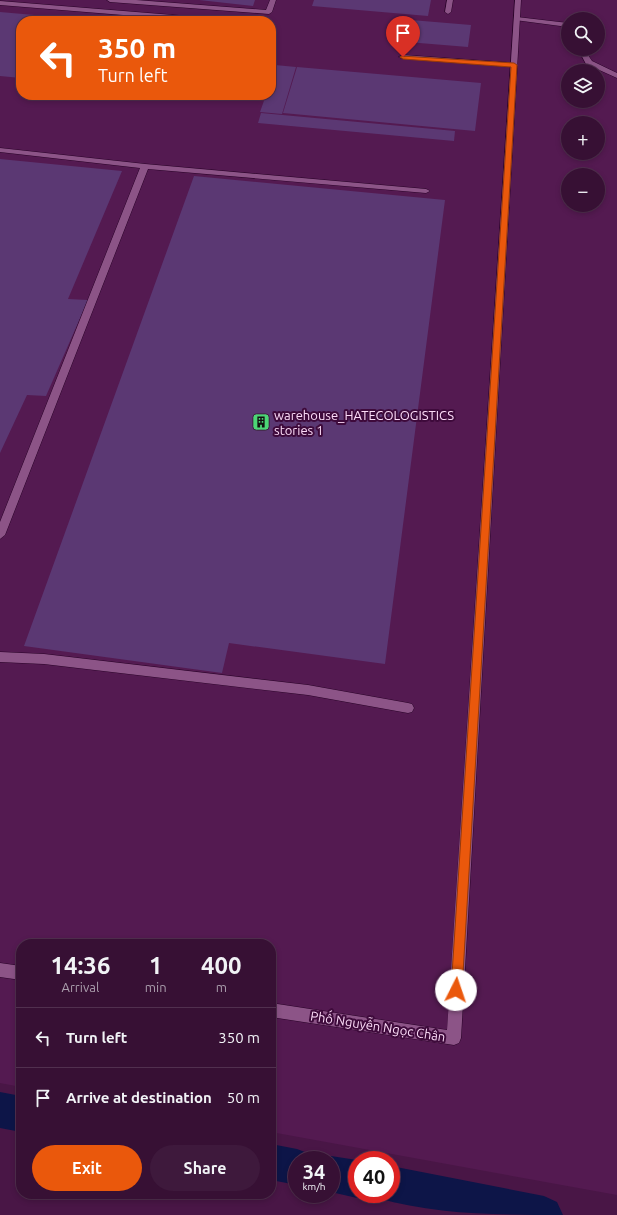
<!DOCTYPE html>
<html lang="en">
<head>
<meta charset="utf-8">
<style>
  :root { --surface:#371034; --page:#3e193c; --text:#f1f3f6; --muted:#aa9dac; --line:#51304f; --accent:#ea580c }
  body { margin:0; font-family:Ubuntu,sans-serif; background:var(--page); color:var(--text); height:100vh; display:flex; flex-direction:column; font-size:15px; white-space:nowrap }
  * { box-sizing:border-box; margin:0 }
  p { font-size:13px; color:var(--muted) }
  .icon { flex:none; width:22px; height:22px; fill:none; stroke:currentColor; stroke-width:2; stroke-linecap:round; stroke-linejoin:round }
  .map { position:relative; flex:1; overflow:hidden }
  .drawer { position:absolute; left:16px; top:939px; width:260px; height:260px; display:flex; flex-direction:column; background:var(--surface); border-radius:16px; box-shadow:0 2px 6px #0003,0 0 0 1px var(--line) }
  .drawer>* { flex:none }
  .hud { position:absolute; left:16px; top:16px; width:260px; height:84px; border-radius:16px; box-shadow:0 2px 6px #0003,0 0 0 1px var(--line); background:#ea580c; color:#fff; overflow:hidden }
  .controls { position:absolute; left:561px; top:12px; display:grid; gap:8px }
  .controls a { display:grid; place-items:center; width:44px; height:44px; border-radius:50%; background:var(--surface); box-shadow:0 2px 6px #0003,0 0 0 1px var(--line); font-size:20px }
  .speed { position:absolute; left:288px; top:1151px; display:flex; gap:8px; font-size:20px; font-weight:700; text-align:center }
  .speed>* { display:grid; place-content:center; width:52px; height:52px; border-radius:50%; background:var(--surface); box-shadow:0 2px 6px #0003,0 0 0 1px var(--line); line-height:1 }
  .speed small { font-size:10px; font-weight:400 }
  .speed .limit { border:6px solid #d22; background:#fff; color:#111 }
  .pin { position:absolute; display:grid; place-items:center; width:34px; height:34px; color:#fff; margin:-41px -17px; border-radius:50% 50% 50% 0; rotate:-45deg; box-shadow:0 0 4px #0007 }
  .pin .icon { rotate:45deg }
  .me { position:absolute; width:44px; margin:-22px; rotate:4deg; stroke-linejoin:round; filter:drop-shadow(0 0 3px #0008) }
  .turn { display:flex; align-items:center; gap:14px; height:84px; padding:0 16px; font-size:18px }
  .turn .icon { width:52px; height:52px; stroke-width:2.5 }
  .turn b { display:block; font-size:28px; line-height:34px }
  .eta { display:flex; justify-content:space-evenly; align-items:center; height:68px; text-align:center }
  .eta b { font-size:24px; font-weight:700; line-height:28px }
  .cta { display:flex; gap:8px; margin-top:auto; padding:8px 16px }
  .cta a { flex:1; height:46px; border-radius:24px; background:var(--accent); color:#fff; font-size:16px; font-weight:700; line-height:46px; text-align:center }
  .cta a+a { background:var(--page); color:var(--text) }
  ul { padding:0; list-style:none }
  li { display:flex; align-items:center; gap:12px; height:60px; padding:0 16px; border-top:1px solid var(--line) }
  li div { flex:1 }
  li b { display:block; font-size:15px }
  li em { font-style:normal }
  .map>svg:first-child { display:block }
  .built { fill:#541a51; fill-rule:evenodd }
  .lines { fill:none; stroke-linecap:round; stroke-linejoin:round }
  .canal { fill:#0d1548; fill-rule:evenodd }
  .building { fill:#5b3873 }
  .service-casing { stroke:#290328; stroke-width:1 }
  .tertiary-casing { stroke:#290328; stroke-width:1 }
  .service { fill:#8c5487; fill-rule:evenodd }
  .tertiary { fill:#8c5487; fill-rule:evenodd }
  .route { fill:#ea580c; stroke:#983908 }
  .labels { text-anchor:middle; stroke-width:4; stroke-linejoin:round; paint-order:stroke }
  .poi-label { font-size:13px; fill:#fcdcf8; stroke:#3e0a3b; text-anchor:start }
  .street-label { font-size:13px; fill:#fcdcf8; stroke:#3e0a3b }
</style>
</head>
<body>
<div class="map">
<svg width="617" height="1215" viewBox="0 0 617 1215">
  <rect width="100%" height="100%" fill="#491646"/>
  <!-- built -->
  <path class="built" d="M0 0H617V1195L271 1132V944H21V1087L0 1083ZM568 19H598V49H568ZM21 21H271V95H21ZM568 71H598V101H568ZM568 123H598V153H568ZM568 175H598V205H568Z"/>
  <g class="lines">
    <!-- canal -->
    <path class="canal" d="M0 1092 21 1096V1132L0 1128Z
      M271 1144 297 1149 310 1154 313 1160H297V1185L271 1180Z
      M331 1156 357 1160V1194H366L357 1198 331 1192V1160H320Z
      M391 1166 544 1196 557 1202 563 1215C502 1215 435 1215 378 1198L376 1194H391Z"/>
  </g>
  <!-- building -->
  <path class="building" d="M199 0H255L253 6Z
    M314 0H431L428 16 312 6Z
    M0 12 91 20V21H21V78L0 76Z
    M399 19 471 25 468 47 395 41Z
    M275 65 296 67 282 114 260 112 266 95H271V79Z
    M297 67 481 83 475 131 283 113Z
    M261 113 455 131 454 141 258 123Z
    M0 159 122 171 68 299 88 300 46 396 27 395 0 453Z
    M194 176 445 200 385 664 229 643 222 673 24 646Z"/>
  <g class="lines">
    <defs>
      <path id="service" d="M107 0H136L266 10 270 0H276L272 12 269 14 110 2Z
        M447 0H453L451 12 448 14 445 12Z
        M0 1 222 19 225 21H197L0 5Z
        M517 17 568 23V27L515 20V18Z
        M578 49H584L592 61 617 73V78L586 64Z
        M403 55 514 63 518 65 514 67 401 58 399 57Z
        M0 148 145 164 426 189 430 191 426 193 148 169 5 535 0 539V522L140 168 0 152Z
        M0 652 44 654 308 685 408 703 412 704 414 708 412 712 408 713 308 695 44 664 0 662Z"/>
      <path id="tertiary" d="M515 0H521L461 1038 459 1043 454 1045 271 1017V1003L447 1030Z
        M0 963 21 966V980L0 977Z"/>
    </defs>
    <!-- service casing -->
    <use href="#service" class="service-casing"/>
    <!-- tertiary casing -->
    <use href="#tertiary" class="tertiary-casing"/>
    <!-- service -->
    <use href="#service" class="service"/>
    <!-- tertiary -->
    <use href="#tertiary" class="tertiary"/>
  </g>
  <!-- route -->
  <path class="route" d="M401 56 514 63 517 65 462 990 461 994 456 995 452 994 451 990 511 67 403 59 400 57Z"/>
  <!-- icons -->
  <defs>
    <symbol id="building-square" viewBox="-11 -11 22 22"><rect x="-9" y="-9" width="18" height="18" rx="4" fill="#4cd676" stroke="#3e0a3b"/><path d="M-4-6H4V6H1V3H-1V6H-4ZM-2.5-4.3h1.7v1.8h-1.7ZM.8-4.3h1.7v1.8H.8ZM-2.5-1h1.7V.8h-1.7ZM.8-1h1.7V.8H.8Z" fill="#111"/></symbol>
  </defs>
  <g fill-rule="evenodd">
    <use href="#building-square" x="251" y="412" width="20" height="20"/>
  </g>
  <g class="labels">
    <!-- poi labels -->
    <g class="poi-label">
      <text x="274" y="420">warehouse_HATECOLOGISTICS<tspan x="274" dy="15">stories 1</tspan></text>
    </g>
    <!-- street labels -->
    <g class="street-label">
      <text transform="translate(378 1026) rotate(9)" y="5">Phố Nguyễn Ngọc Chân</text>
    </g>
  </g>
</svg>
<div class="controls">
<a><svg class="icon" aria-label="search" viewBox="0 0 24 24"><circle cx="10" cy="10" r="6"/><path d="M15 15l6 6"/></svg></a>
<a><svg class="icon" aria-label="layers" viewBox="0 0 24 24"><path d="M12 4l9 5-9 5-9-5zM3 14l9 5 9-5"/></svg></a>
<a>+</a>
<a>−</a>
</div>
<div class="speed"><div>34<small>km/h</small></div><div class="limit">40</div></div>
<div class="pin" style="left:403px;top:57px;background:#d93025"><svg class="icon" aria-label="arrive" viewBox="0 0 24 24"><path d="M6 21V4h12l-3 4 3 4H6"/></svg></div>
<svg class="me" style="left:456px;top:990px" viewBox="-20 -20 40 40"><circle r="19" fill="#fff"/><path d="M0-13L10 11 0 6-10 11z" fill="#ea580c"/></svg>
<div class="hud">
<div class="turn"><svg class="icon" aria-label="left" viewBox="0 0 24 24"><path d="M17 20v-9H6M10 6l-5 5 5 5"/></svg><div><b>350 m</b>Turn left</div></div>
</div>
<section class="drawer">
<div class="eta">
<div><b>14:36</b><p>Arrival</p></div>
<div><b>1</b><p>min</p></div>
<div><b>400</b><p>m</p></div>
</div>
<ul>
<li><svg class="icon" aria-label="left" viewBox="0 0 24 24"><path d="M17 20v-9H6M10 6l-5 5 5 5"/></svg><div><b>Turn left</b></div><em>350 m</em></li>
<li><svg class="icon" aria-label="arrive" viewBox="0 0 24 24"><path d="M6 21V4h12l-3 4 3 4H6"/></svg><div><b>Arrive at destination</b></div><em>50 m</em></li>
</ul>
<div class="cta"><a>Exit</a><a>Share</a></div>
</section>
</div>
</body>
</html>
